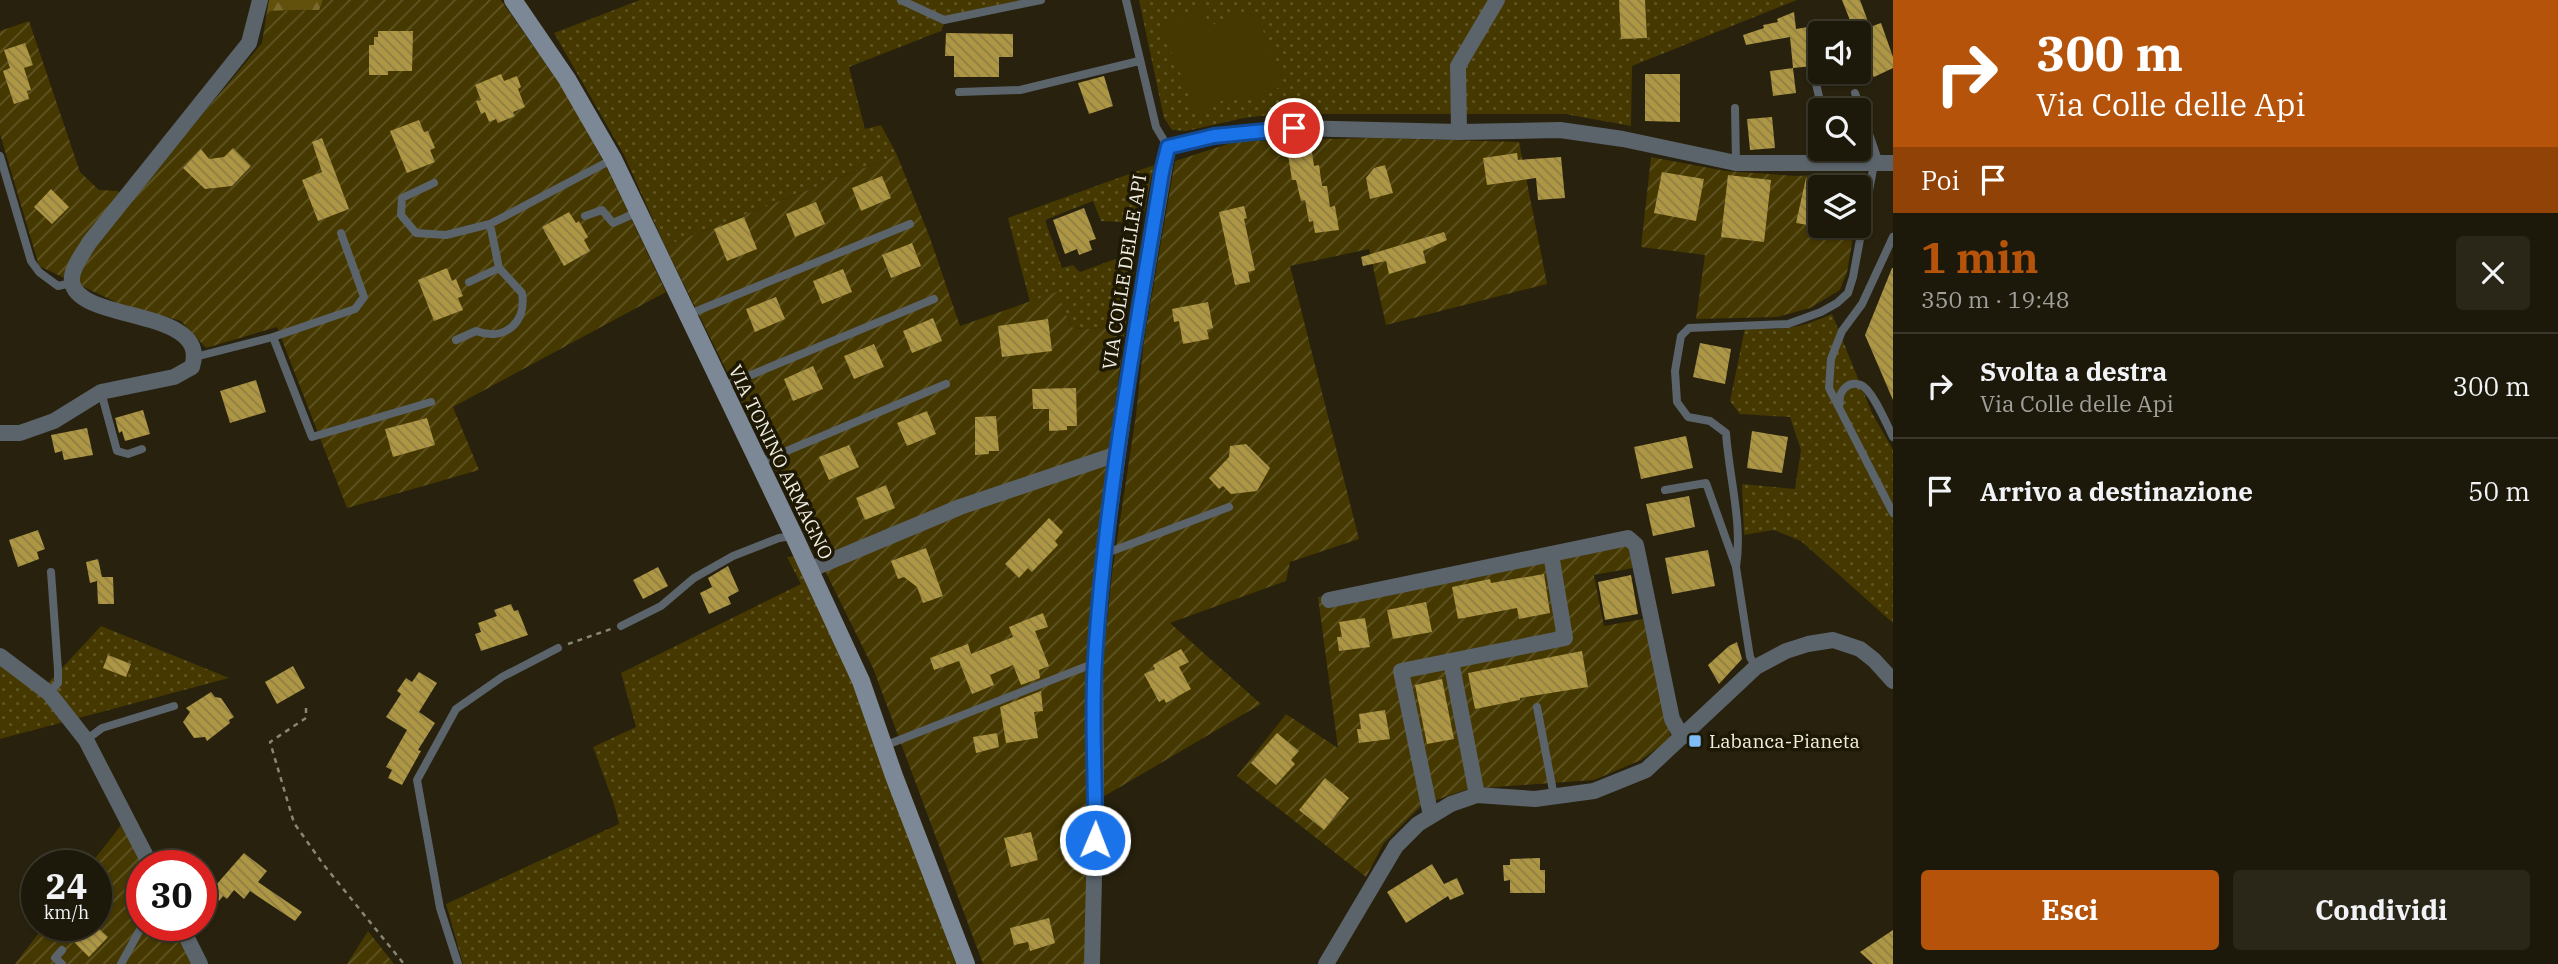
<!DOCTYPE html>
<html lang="it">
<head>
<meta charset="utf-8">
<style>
  :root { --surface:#1d190a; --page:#2a2618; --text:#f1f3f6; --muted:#a0a09c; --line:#3b382b; --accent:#b45309 }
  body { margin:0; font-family:"IBM Plex Serif",serif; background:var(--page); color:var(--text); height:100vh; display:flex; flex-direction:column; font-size:26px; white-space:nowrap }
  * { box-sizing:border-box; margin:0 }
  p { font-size:23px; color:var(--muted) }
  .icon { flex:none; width:38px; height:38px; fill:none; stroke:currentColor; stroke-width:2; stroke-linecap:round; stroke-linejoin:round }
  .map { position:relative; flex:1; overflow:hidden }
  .drawer { display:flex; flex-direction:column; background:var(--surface); width:665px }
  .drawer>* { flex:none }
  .top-card { background:#b45309; color:#fff; overflow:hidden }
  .buttons { position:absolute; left:1808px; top:21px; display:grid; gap:14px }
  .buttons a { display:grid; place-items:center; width:63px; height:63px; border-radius:7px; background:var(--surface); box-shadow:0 2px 5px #0004,0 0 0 2px var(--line); font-size:35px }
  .speed { position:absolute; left:21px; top:850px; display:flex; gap:14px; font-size:35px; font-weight:700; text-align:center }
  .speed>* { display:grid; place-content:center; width:91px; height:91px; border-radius:50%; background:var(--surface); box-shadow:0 2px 5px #0004,0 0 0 2px var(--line); line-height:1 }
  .speed small { font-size:18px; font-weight:400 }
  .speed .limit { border:10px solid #d22; background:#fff; color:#111 }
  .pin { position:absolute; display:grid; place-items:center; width:60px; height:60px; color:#fff; margin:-30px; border:4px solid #fff; border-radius:50%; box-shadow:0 2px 7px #0007 }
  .me { position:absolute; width:77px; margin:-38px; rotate:1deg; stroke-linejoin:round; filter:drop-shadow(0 0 5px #0008) }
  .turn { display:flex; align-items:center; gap:24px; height:147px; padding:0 28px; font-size:32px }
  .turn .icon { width:91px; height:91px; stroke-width:2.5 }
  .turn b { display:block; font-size:49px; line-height:60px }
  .then { display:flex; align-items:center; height:66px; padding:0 28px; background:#0003; gap:14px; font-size:26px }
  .round { display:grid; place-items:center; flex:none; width:74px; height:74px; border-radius:7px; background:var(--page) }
  .overview { display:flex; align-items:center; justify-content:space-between; height:119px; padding:0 28px }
  h1 { font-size:42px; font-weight:700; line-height:52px; color:var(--accent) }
  .primary-button { display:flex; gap:14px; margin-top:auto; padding:14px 28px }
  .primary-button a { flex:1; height:80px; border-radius:7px; background:var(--accent); color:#fff; font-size:28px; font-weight:700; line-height:80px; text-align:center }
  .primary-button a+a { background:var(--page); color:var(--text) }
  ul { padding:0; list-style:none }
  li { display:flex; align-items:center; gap:21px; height:105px; padding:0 28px; border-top:2px solid var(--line) }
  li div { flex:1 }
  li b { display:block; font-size:26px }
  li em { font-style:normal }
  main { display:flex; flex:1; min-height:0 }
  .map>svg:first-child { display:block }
  .grass { fill:url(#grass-dots) }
  .forest { fill:url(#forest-firs) }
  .park { fill:#453800 }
  .garden { fill:url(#garden-furrows) }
  .building { fill:url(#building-back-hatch) }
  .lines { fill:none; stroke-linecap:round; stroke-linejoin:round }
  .path { stroke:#8a8575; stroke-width:2.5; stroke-dasharray:5 5; stroke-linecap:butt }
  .lane { stroke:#5b636b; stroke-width:8 }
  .street { stroke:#5b636b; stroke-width:16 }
  .secondary { stroke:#7c8895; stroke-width:18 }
  .route-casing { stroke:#114b97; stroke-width:18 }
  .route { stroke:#1a73e8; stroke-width:12 }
  .poi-dot { fill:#7ebdf9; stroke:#1d1804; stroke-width:2.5 }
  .labels { text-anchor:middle; stroke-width:7; stroke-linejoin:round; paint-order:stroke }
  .street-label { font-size:19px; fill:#f1ede1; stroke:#1d1804 }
  .poi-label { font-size:19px; fill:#f1ede1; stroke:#1d1804; text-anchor:start }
</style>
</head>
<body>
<main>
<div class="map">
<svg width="1893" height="964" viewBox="0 0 1893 964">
  <defs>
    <pattern id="grass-dots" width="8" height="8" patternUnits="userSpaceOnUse" patternTransform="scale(1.75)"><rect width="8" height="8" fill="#453800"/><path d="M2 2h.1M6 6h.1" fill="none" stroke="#605525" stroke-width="1.8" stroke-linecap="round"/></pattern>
    <pattern id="forest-firs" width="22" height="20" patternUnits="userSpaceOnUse" patternTransform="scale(1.75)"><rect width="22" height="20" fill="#62510d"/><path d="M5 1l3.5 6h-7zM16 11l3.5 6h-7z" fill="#796a30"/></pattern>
    <pattern id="garden-furrows" width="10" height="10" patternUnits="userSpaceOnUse" patternTransform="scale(1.75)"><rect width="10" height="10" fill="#453800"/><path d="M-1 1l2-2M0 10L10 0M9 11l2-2" fill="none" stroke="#605525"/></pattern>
    <pattern id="building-back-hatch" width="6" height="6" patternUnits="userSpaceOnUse" patternTransform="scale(1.75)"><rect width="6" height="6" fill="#ad9644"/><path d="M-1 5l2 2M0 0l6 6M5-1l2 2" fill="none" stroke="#8f7e44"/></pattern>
  </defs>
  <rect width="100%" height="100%" fill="#27210d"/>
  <!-- grass -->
  <path class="grass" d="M640 0H1024L948 16 941 31 849 67 865 129 881 125 897 155 665 246 624 155 554 33Z
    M1139 0H1797L1632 66 1631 126 1565 114H1279L1244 118 1186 131 1172 130 1164 118Z
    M1154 165 1142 223 1101 221 1093 201 1045 220 1062 268 1073 265 1080 272 1137 251 1127 315C1108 327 1094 332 1071 327L1057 293 1030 302 1008 218Z
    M1832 314 1872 413 1893 450V623L1801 541 1774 530 1744 535 1742 484 1795 489 1801 450 1790 417 1740 414 1730 401 1745 328C1783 331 1797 329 1832 314Z
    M797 556 852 677 883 770 956 964H463L446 904 619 824 614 804 593 747 636 727 621 673 801 584 787 557Z
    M101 626 229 678 0 739V649L48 683Z"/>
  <!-- forest -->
  <path class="forest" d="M269 0H323L320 10 267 11Z"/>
  <!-- park -->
  <path class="park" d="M1202 7 1210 26 1254 8 1285 85 1242 103 1238 94 1196 112 1160 24Z"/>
  <!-- garden -->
  <path class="garden" d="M323 0H501L566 93 609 172 666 292 453 407 479 470 347 508 277 327 206 348 181 321 120 304 39 266 0 134V31L29 21 80 172 99 190 118 191 128 203 262 43 267 11 319 10Z
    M1375 138 1519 142 1547 284 1386 325 1369 249 1290 266 1359 539 1290 562 1286 581 1170 623 1261 704 1103 797V661L1112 573 1136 415 1144 340 1175 161 1237 141Z
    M897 155 930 238 960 326 1057 292 1071 327C1094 332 1108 327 1127 315L1096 552 1090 654 1086 964H983L873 668 665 246Z
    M1651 157 1725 171 1796 176 1864 173 1859 204 1858 187H1820V226H1855L1847 272 1840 290 1810 308 1777 317 1696 319 1705 255 1641 247Z
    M1625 531 1633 568 1594 575 1604 626 1643 619 1671 738 1641 760 1594 780 1468 789 1422 805 1384 843 1366 877 1237 776 1286 714 1338 748 1318 597Z
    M122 824 144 866H142V926H173L192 964H15L44 926H96V866H89Z
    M368 931 394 964H347Z"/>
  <!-- building -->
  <path class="building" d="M1619 0H1645L1647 38 1621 39Z
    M1842 0H1860L1870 27 1881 23 1893 57V68L1874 77 1862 61 1858 52V33H1855Z
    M1794 12 1796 29 1808 27 1813 66 1793 68 1790 37 1746 45 1743 35 1764 28 1763 25 1778 22 1777 19Z
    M378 31H413L412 71H388V75H369V45H374V37H378Z
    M946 33 1013 34V57H999V77H954V56H945Z
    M25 43 33 65 24 68 31 90 27 91 29 99 14 104 3 71 10 68 4 50Z
    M1793 68 1796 93 1773 96 1770 71Z
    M501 74 504 81 517 76 521 87 518 89 525 107 513 112 515 116 498 123 496 119 489 122 485 112 481 114 476 101 481 100 475 85Z
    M1645 74H1680V122L1645 121Z
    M1104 76 1113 106 1089 114 1078 83Z
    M1772 117 1775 148 1750 150 1747 119Z
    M419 120 424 132 428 131 435 148 430 150 435 162 407 173 390 131Z
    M322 138 349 209 318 221 302 180 322 172 312 142Z
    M1311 145 1314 166 1319 165 1322 186H1327L1330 207 1335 206 1339 230 1315 233 1313 221 1309 222 1305 200 1301 201 1296 180H1292L1287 148Z
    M233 148 251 166 232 186 205 189 183 168 201 149 209 159 224 157Z
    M1517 153 1518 160 1561 157 1565 198 1538 200 1536 178 1487 185 1483 158Z
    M1385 165 1393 193 1370 199 1366 178 1374 168Z
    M1662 172 1704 179 1696 221 1654 213Z
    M1728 175 1771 180 1764 242 1721 237Z
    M1859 175 1856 187H1820V227L1796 223 1806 178Z
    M882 176 891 198 861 211 852 188Z
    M51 189 69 207 52 224 34 207Z
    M816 202 825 224 795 237 786 214Z
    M1244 206 1247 218 1244 219 1255 270 1248 272 1250 282 1235 285 1219 212Z
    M1084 208 1096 239 1089 241 1092 250 1079 255 1077 249 1065 254 1053 220Z
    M569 212 576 223 579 221 588 237 584 240 590 251 564 266 542 227Z
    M744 217 757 249 727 261 714 229Z
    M1444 232 1447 240 1423 251 1426 263 1389 274 1386 261 1363 266 1361 257Z
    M912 243 921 266 891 278 882 255Z
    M447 268 452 281 456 279 463 296 458 298 463 310 434 321 418 280Z
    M1892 268H1893V400L1865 335Z
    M843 269 852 292 822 304 813 281Z
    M776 297 785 319 755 332 746 309Z
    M1208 302 1213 328 1207 330 1209 339 1183 344 1179 321 1174 322 1172 309Z
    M933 318 942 341 912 353 903 331Z
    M1048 319 1052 351 1002 357 998 326Z
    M1700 343 1731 349 1725 384 1693 377Z
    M874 344 884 367 854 379 844 356Z
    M813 366 823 389 793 401 784 379Z
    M256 380 266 412 230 423 220 391Z
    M1076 388 1077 426H1067V430L1049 431V409H1033L1032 389Z
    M143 410 150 434 125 441 122 431 119 433 115 418Z
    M927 411 936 434 907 446 897 423Z
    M996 416 999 451H989V454L975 455V417Z
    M427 418 435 445 393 457 385 429Z
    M87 428 93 455 64 460 62 451 55 453 51 435Z
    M1752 431 1788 437 1782 473 1747 468Z
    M1686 436 1693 468 1641 479 1634 447Z
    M1246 444 1270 468 1257 491 1231 494 1223 486 1219 489 1209 478 1229 457 1230 446Z
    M849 445 859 467 829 480 819 457Z
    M886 485 895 508 865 520 856 498Z
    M1689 496 1695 527 1653 536 1646 504Z
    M1049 518 1063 532 1055 541 1058 545 1032 572 1028 568 1019 578 1005 564Z
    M38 530 45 549 37 552 39 559 18 567 9 540Z
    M926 548 943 596 923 603 917 587 904 577 898 579 891 561Z
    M1708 550 1715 586 1672 594 1665 558Z
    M98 559 102 577H113L114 604H98L97 581 90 583 86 562Z
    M728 566 739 591 728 597 731 604 709 614 700 593 712 587 708 578Z
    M658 567 668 586 643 599 633 580Z
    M1544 574 1550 613 1519 619 1517 608 1458 619 1452 587 1490 579 1491 583Z
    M1631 575 1638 614 1605 620 1598 582Z
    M1426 602 1432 632 1393 639 1387 610Z
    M511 604 514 611 518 610 528 635 481 651 475 634 481 632 478 623 497 616 494 610Z
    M1043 613 1048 627 1035 631 1049 666 1039 670 1040 678 1021 685 1013 665 990 675 994 685 972 694 959 661 934 670 930 658 968 644 971 654 1013 637 1009 627Z
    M1365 618 1370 647 1339 651 1337 637H1342L1339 622Z
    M1737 642 1742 659 1719 684 1708 665 1729 646Z
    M1181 649 1189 662 1179 667 1191 689 1166 703 1164 699 1159 702 1144 674 1155 669 1153 665Z
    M1582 651 1588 687 1520 698V700L1475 709 1468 673Z
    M108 655 131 664 126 677 103 668Z
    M293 666 305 688 277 704 265 682Z
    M419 672 437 683 419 712 435 723 418 750 421 751 402 785 388 778 392 770 386 767 407 730 386 717 401 694 397 691 406 678 412 682Z
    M1442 679 1454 739 1427 744 1415 685Z
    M1041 691 1043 711 1034 712 1038 738 1006 743 1000 707Z
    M211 692 215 697 221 698 234 717 229 720 230 723 207 741 205 737 194 738 183 722 190 712 186 708Z
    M1385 710 1390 739 1359 743 1357 729H1361L1359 714Z
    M997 733 999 747 976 753 973 737Z
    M1277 733 1299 751 1291 760 1295 764 1276 785 1251 763Z
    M1325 778 1349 798 1324 830 1299 810Z
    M1031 832 1038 860 1011 867 1004 838Z
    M244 853 267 871 258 882 302 912 295 921 250 891 244 899 234 890 227 899 223 896 219 901 209 893Z
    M1540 858V870H1545V893H1510V880L1504 881 1503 865H1510V859Z
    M1432 864 1444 884 1457 878 1464 894 1450 900 1448 896 1406 923 1387 892Z
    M1049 918 1055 943 1030 951 1028 942 1014 945 1010 928Z
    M72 926H96L108 937 89 957 65 933Z
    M1893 930V964H1873L1860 952Z"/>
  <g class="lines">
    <!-- path -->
    <path class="path" d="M568 644 611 629
      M306 708V718L270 742 294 823 323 864 404 964"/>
    <!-- lane -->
    <path class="lane" d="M901 0 944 20 1041 0
      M1126 0 1156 127 1168 147
      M1815 79 1822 110
      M959 92 1020 90 1139 61
      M1855 93 1879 163
      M1735 108 1736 163
      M1832 149 1836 164
      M0 156 31 261 39 272 58 286 72 283
      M434 183 402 198 401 215 416 233 446 235 490 224 613 159
      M585 216 602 210 613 223 638 212
      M1893 237 1862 304 1842 331 1831 359 1829 388 1893 513
      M469 282 499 268 490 224
      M687 315 910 224
      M273 337 312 437 431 402
      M456 340 476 331C505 342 527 322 522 293L499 268
      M195 357 273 337 355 309 364 297 341 233
      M722 387 934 299
      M101 392 117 451 128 454 142 449
      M1840 403C1838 392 1848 380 1861 385 1872 389 1887 425 1893 437
      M758 463 946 384
      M1665 490 1706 483 1736 567 1750 657 1756 667
      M1104 554 1229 507
      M1736 567C1743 524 1729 477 1726 433L1710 421 1688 417 1677 402 1675 371 1681 336 1689 328 1788 324 1821 312 1837 303 1848 293 1853 277 1874 164
      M621 626 661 606 694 578 733 556 779 538 793 536
      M49 693 58 683V670L51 572
      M1537 707 1554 796
      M86 740 102 728 174 706
      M884 746 1095 663
      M62 964 55 958 62 950
      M121 964 142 926
      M458 964 440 908 417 780 456 709 502 677 558 648"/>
    <!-- street -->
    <path class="street" d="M1459 132 1458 66 1497 0
      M0 433H20L54 421 101 392 174 377 192 367C211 307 78 323 72 282 70 269 83 254 89 243L249 43 260 0
      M809 570 960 507 1117 454
      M1329 600 1628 538 1636 545 1672 719 1682 737
      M0 656 49 693 86 740 151 866
      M1451 661 1477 795
      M1431 816 1401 671 1565 638 1551 554
      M181 926 200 964
      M1092 964 1096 791 1095 663 1104 554 1128 382 1168 147 1214 136 1294 128 1459 132 1560 130 1623 139 1736 163H1893
      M1326 964 1396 846 1418 824 1451 804 1477 795 1535 799 1594 791 1646 770 1756 667 1786 651 1808 644 1833 640 1860 649 1874 660 1893 681"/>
    <!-- secondary -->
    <path class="secondary" d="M513 0 567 79 613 159 794 536 861 681 894 776 966 964"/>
  </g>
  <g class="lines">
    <defs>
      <path id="route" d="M1095 840C1096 781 1091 720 1095 660 1105 496 1136 334 1162 172L1168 147 1214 136 1294 128"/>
    </defs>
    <!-- route casing -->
    <use href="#route" class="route-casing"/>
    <!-- route -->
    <use href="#route" class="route"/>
  </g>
  <!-- markers -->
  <rect class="poi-dot" x="1688" y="734" width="14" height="14" rx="3.5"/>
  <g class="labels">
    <!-- street labels -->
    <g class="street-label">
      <text transform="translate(1124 272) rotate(-81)" y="7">VIA COLLE DELLE API</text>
      <text transform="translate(781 462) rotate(64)" y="7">VIA TONINO ARMAGNO</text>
    </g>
    <!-- poi labels -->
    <g class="poi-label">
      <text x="1709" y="748">Labanca-Pianeta</text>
    </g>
  </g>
</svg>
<div class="buttons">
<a><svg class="icon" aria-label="sound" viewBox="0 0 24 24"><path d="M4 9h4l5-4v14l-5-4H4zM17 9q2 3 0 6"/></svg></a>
<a><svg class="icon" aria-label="search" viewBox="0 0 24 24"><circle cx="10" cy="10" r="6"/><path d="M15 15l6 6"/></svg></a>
<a><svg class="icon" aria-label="layers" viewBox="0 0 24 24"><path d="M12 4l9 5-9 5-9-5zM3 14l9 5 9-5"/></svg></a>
</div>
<div class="speed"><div>24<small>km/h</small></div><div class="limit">30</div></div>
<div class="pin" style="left:1294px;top:128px;background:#d93025"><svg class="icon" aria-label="arrive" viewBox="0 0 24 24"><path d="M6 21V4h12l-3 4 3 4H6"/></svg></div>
<svg class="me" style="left:1095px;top:840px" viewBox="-20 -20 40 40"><circle r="17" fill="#1a73e8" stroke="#fff" stroke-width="3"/><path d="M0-11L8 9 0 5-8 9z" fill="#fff"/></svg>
</div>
<section class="drawer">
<div class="top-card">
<div class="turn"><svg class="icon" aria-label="right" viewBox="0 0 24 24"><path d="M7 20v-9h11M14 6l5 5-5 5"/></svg><div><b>300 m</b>Via Colle delle Api</div></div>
<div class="then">Poi<svg class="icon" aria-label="arrive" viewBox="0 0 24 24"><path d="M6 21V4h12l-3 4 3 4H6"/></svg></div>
</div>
<div class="overview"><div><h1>1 min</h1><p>350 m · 19:48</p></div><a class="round"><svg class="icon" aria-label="close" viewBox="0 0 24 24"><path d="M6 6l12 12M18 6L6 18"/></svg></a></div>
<ul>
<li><svg class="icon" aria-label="right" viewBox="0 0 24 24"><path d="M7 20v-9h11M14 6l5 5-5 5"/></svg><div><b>Svolta a destra</b><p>Via Colle delle Api</p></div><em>300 m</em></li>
<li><svg class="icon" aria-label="arrive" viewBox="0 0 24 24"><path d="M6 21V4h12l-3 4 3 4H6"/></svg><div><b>Arrivo a destinazione</b></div><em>50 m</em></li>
</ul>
<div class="primary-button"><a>Esci</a><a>Condividi</a></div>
</section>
</main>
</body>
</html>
